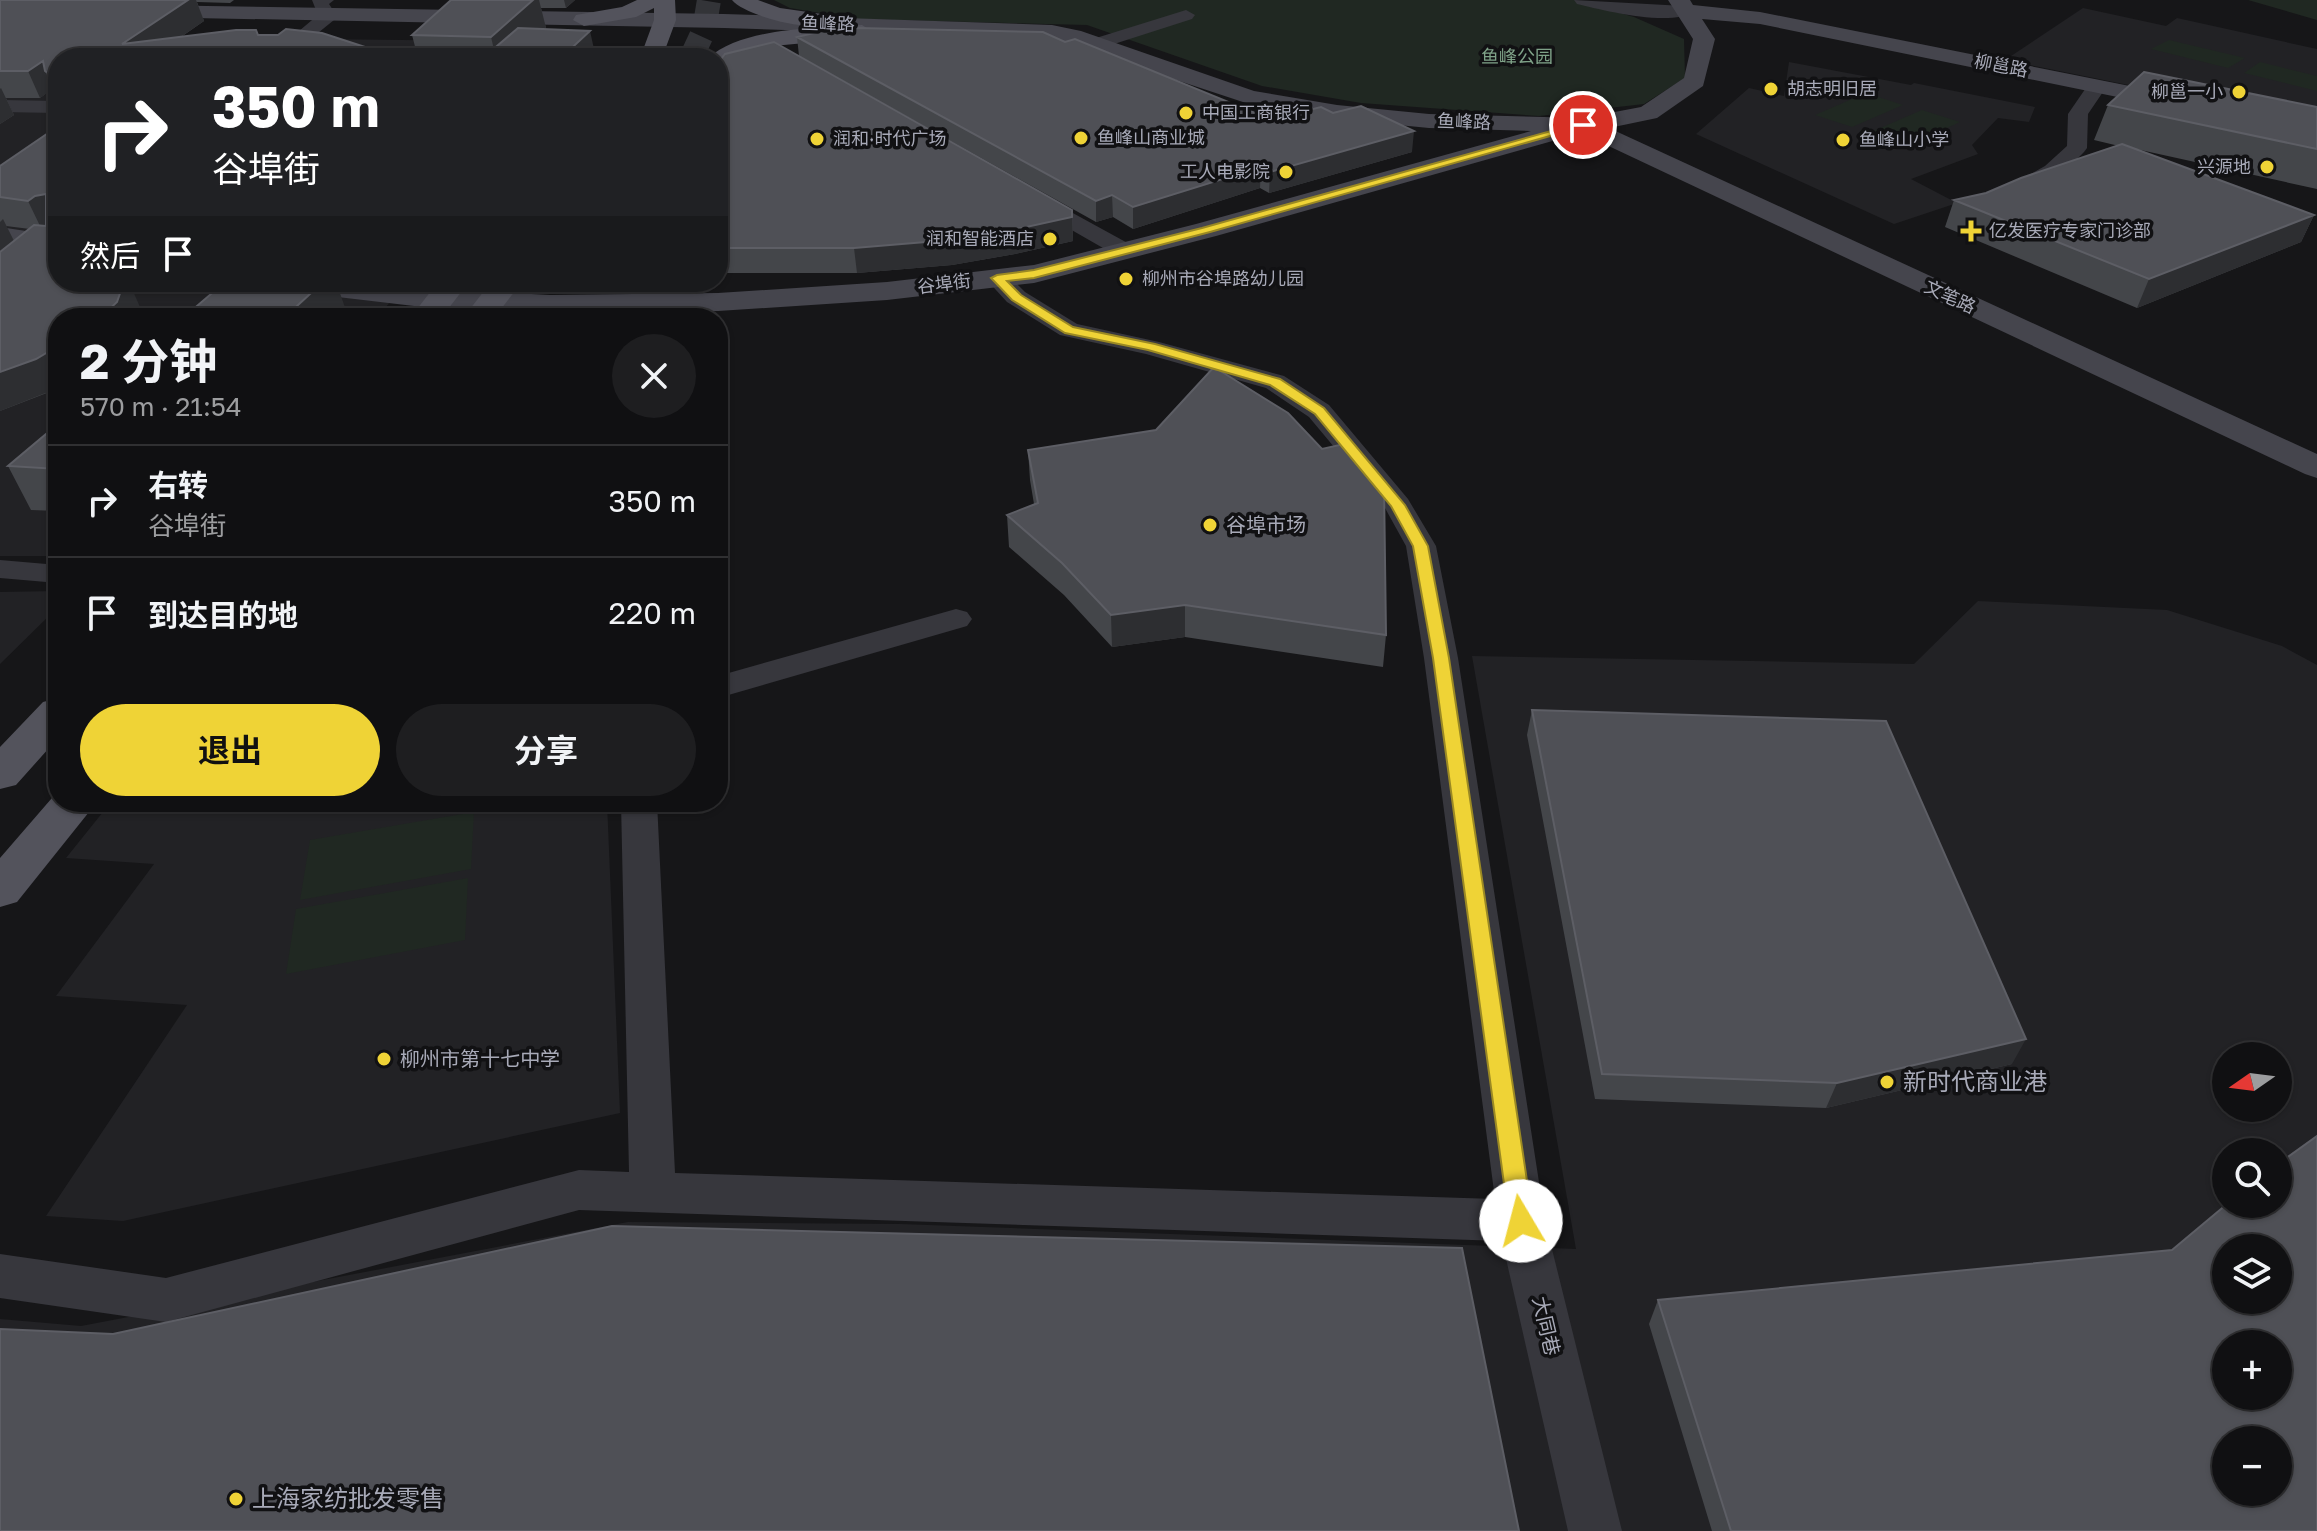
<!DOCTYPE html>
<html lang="zh">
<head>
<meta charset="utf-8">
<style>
  :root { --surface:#101012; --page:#1e1e20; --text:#f1f3f6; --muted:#9c9d9f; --line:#303032; --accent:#efd336 }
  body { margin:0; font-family:"Golos Text","Noto Sans SC",sans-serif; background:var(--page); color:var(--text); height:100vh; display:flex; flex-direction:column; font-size:30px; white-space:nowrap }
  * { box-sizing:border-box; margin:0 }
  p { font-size:26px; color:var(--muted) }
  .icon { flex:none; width:44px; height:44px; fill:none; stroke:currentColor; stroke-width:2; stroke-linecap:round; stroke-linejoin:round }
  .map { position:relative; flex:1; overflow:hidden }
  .panel { position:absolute; left:48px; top:308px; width:680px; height:504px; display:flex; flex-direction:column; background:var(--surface); border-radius:32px; box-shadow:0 2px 6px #0004,0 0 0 2px var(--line) }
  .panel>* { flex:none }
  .banner { position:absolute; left:48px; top:48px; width:680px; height:244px; border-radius:32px; box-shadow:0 2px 6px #0004,0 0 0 2px var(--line); background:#202124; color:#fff; overflow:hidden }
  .needle { width:52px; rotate:256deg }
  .tools { position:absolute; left:2212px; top:1042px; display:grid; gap:16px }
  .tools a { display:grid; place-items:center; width:80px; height:80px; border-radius:50%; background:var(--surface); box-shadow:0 2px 6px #0004,0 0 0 2px var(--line); font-size:40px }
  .pin { position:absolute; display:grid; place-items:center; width:68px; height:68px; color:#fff; margin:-34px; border:4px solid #fff; border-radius:50%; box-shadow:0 2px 8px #0007 }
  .me { position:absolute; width:88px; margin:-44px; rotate:352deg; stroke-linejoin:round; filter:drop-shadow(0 0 6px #0008) }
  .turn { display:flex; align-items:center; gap:28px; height:168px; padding:0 32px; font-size:36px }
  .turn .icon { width:104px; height:104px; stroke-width:2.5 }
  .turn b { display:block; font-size:56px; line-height:68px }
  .then { display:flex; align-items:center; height:76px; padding:0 32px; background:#0003; gap:16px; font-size:30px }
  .round { display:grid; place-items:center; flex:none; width:84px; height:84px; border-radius:42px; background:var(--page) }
  .head { display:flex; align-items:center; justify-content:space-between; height:136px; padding:0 32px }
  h1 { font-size:48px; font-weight:700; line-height:60px }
  .primary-button { display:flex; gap:16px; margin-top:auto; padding:16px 32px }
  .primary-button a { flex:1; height:92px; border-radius:48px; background:var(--accent); color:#111; font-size:32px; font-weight:700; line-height:92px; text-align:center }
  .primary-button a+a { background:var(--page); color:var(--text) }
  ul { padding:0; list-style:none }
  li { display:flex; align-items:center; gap:24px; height:112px; padding:0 32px; border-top:2px solid var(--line) }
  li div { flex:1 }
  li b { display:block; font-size:30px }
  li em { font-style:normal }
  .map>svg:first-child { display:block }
  .built { fill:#222225; fill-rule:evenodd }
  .green { fill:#202822 }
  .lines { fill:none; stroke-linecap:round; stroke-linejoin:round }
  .primary-tunnel { stroke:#333438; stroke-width:24; stroke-dasharray:24 12; stroke-linecap:butt }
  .street { fill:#37373d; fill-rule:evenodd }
  .secondary { fill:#45454d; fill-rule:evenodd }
  .primary { fill:#53535c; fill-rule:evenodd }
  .wall { fill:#44464a; fill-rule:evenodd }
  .shaded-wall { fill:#2d2e31 }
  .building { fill:#4f5056; stroke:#5d5e65; stroke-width:2; fill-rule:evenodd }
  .route { fill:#efd336; stroke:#9b8923; stroke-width:2 }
  .poi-dot { fill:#efd336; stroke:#111113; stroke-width:3 }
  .labels { text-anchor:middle; stroke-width:7; stroke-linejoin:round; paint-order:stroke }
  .far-street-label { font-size:18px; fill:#a8aab8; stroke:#111113 }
  .far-park-label { font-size:18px; fill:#7fa288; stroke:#111113 }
  .far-poi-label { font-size:18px; fill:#a8aab8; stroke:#111113; text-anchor:start }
  .poi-label { font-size:20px; fill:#a8aab8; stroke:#111113; text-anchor:start }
  .street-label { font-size:20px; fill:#a8aab8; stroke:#111113 }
  .near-poi-label { font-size:24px; fill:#a8aab8; stroke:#111113; text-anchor:start }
</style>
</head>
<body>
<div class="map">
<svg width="2317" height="1531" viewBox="0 0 2317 1531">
  <rect width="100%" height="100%" fill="#161618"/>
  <!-- built -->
  <path class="built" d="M2083 8 2166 26 2177 18 2317 49V123L2005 60Z
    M0 35 565 42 592 49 601 58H58V282H410L375 318H58V556H0Z
    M1789 62 1911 85 1914 83 2035 107 2029 122 1998 118 1972 145 1978 154 1911 179 1957 203 1894 224 1696 134 1749 88 1784 96Z
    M58 591V607L0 664V592Z
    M1978 601 2167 610 2282 646 2317 665V1531H0V1319L81 1326 628 1222 900 1224 1576 1249 1472 656 1914 664ZM2226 1056H2278V1108H2226ZM2226 1152H2278V1204H2226ZM2226 1248H2278V1300H2226ZM2226 1344H2278V1396H2226ZM2226 1440H2278V1492H2226Z
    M111 802H607L620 1113 123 1221 46 1216 187 1005 56 996 154 864 66 858Z"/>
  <!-- green -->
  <path class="green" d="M774 0H1574L1634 17 1684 39 1685 78 1644 104 1539 116 1361 103 1262 86 1087 25 856 19 790 8Z
    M2248 0H2317V20Z
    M2169 40 2245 58 2228 68 2151 49Z
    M2260 62 2317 76V91L2244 73Z
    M1866 93 1903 105 1852 127 1815 115Z
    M1922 110 1960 122 1910 145 1871 132Z
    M474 812 471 869 300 900 310 840Z
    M468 878 465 940 286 974 296 909Z"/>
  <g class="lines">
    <!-- primary-tunnel -->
    <path class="primary-tunnel" d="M691 58 704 30 709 0"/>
    <!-- street -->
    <path class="street" d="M312 0H334L329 4 337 16 334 20 287 58H267L318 15Z
      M1574 0 1684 6 1693 11C1674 28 1601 10 1577 4Z
      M1186 10 1195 15 1192 19 1086 53 1077 47 1080 43Z
      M2097 80 2107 86 2088 114 2087 148 2084 152C2067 169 2037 201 2011 195L2008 190 2011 185 2045 166 2067 146 2068 114 2090 82Z
      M0 100 58 101V113L0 112Z
      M1029 189 1133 246 1137 251 1133 256H1117L1021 201 1018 196 1021 191Z
      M997 271 1006 273 1025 292 1077 324 1159 342 1284 376 1329 405 1408 499 1436 546 1458 658 1545 1221 1622 1531H1568L1502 1241 579 1210 166 1322 0 1298V1254L166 1278 579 1170 629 1172 621 802H657L675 1173 1495 1199 1424 658 1406 546 1385 508 1309 417 1266 388 1146 354 1060 335 1007 302 985 278 988 273Z
      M0 560 58 565V583L0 578Z
      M956 609 967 612 972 619 967 626 718 698V676Z"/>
    <!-- secondary -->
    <path class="secondary" d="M1668 0H1690L1693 5 1760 12 2190 98 2193 103 2190 108 2181 110 1760 24 1702 19 1715 39 1703 86 1657 118 1609 128 2317 454V478L2305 474 1581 133 1216 236 1034 283 887 300 718 311 550 313 414 306 287 291 277 288 272 282H363L414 288 550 295 718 293 887 282 1034 265 1196 224 1531 131 1429 128 1337 119 1249 104 1052 39 724 28 142 17 131 11 142 5 724 14 1052 25 1081 31 1254 91 1337 105 1429 114 1583 118 1641 107 1684 78 1693 39Z
      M0 227 58 236V254L0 243Z"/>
    <!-- primary -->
    <path class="primary" d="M637 0H675L676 20 662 58H640L654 20V8L636 17 584 26 573 20 576 15 622 7Z
      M732 0H758L780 8 829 15 832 20C818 36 745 16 732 0Z
      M862 25 873 32 870 37 773 46 718 67V58H708C743 27 818 28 862 25Z
      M438 282H469L441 318H410Z
      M491 282H522L494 318H463Z
      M58 698V738L16 785 0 789V747L43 702Z
      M58 791V802H97L17 902 0 907V858Z"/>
  </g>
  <!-- wall -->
  <path class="wall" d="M0 0H234L230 3 197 2 204 21 181 37 322 33 58 58V282L140 307 52 391 0 411V166L54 129 48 92 40 98H6L14 115 0 124ZM6 226 30 229 14 241Z
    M451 0H575L566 8H541L546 28 544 29 596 58H418L412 35Z
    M846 30 1065 42 1255 113 1301 112 1412 152 1269 193 1260 188 1133 229 1113 217 1096 222 799 56 797 37Z
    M718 63 1072 210 1073 241 1015 254 952 265 857 273H726L719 283 709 282H718Z
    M2108 105 2317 107V189L2136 149 2314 215 2301 242 2137 308 1945 227 1954 200 1986 193 2119 146 2094 140Z
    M58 424V511L31 510 8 466Z
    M1028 450 1386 635 1383 667 1185 637 1112 647 1064 595 1009 547 1007 515 1034 504 1030 480Z
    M1532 710 2012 1064 1826 1108 1595 1099 1527 735Z
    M1658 1300 2317 1531H1712L1649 1324Z"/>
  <!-- shaded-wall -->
  <path class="shaded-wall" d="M188 0H196L204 21 150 58 122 44Z
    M533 0H539L546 28 513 58H496L491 37Z
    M564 0H575L566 8Z
    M590 31 596 58H561Z
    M365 47 368 58H364Z
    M43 61 45 71 53 89 40 98 28 71Z
    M1 88 14 115 0 124V89Z
    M1414 131 1412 152 1269 193 1270 172Z
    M1261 167 1260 188 1133 229V207Z
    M46 194 58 220 42 230 28 201 35 196Z
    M1112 195 1113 217 1096 222V201Z
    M2314 215 2301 242 2137 308 2149 279Z
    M1072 217 1073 241 1015 254 952 265 857 273 854 248Z
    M3 219 18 249 0 264V222Z
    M721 248 726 273 719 283 718 252Z
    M124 282H129L140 307 136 318H100Z
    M323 282H336L347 313 341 318H284Z
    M58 346V388L0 411V372Z
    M1185 605V637L1112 647 1111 615Z
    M2026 1039 2012 1064 1826 1108 1837 1083Z"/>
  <!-- building -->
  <path class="building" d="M0 0H188L122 44 236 30H256L258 35H278L286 29 322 33 365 47 364 58H58V282H124L117 302 100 318H58V346L36 359 0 372V252L34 225 46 226V194L35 196 28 201 0 197V166L54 129 47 88 49 74 45 71 43 61 28 71H0Z
    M451 0H533L491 37 412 35Z
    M839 27 846 30 857 28 1043 32 1065 42 1075 39 1255 113 1286 105 1301 112 1321 107 1333 113 1361 106 1414 131 1270 172 1261 167 1133 207 1112 195 1096 201 797 37Z
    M518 28 590 31 561 58H483Z
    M774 42 1072 210V217L1013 230 950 240 854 248H721L718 252V63L725 54Z
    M2144 72 2317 107V149L2108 105Z
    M2122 144 2314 215 2149 279 1954 200 1986 193 2021 178Z
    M225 282H323L284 318H183Z
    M1214 367 1288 413 1322 449 1344 444 1384 486 1386 635 1185 605 1111 615 1062 563 1007 515 1038 503 1028 450 1156 430Z
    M58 424V469L8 466Z
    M1532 710 1886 721 2026 1039 1837 1083 1602 1074Z
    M2317 1136V1531H1731L1658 1300 2172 1250 2227 1204H2278V1164ZM2226 1248H2278V1300H2226ZM2226 1344H2278V1396H2226ZM2226 1440H2278V1492H2226Z
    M612 1226 1462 1248 1519 1531H0V1329L113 1334Z"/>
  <!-- route -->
  <path class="route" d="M1580 123 1589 125 1210 232 1034 278 1007 281 1021 295 1073 327 1155 344 1280 379 1324 408 1405 505 1428 546 1449 658 1533 1221 1529 1228 1521 1231 1512 1228 1509 1221 1433 658 1413 546 1391 506 1315 414 1270 385 1148 350 1065 333 1012 300 991 278 997 275 1034 270 1202 228Z"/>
  <!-- markers -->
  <g class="poi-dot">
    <circle cx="1771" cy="89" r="8"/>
    <circle cx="2239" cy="92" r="8"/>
    <circle cx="1186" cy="113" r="8"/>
    <circle cx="1081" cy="138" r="8"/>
    <circle cx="817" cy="139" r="8"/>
    <circle cx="1843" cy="140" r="8"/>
    <circle cx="2267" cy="167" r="8"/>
    <circle cx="1286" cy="172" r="8"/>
    <path d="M1967 219h8v8h8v8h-8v8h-8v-8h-8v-8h8z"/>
    <circle cx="1050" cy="239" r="8"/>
    <circle cx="1126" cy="279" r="8"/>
    <circle cx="1210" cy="525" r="8"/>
    <circle cx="384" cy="1059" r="8"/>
    <circle cx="1887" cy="1082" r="8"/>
    <circle cx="236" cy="1499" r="8"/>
  </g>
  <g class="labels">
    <!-- far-street labels -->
    <g class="far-street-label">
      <text transform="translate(828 24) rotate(2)" y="6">鱼峰路</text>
      <text transform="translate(2001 66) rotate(11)" y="6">柳邕路</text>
      <text transform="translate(1464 122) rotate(2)" y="6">鱼峰路</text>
      <text transform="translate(944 284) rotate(-7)" y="6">谷埠街</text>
      <text transform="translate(1950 297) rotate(25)" y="6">文笔路</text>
    </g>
    <!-- far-park labels -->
    <g class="far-park-label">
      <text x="1517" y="63">鱼峰公园</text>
    </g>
    <!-- far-poi labels -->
    <g class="far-poi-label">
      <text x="1787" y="95">胡志明旧居</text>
      <text x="2223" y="98" text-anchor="end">柳邕一小</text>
      <text x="1202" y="119">中国工商银行</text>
      <text x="1097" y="144">鱼峰山商业城</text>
      <text x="833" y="145">润和·时代广场</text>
      <text x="1859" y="146">鱼峰山小学</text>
      <text x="2251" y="173" text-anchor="end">兴源地</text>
      <text x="1270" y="178" text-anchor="end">工人电影院</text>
      <text x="1989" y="237">亿发医疗专家门诊部</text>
      <text x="1034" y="245" text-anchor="end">润和智能酒店</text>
      <text x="1142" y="285">柳州市谷埠路幼儿园</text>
    </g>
    <!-- poi labels -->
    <g class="poi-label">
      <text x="1226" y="532">谷埠市场</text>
      <text x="400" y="1066">柳州市第十七中学</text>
    </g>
    <!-- street labels -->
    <g class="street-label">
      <text transform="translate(1546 1326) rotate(77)" y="7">大同巷</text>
    </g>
    <!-- near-poi labels -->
    <g class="near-poi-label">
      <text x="1903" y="1090">新时代商业港</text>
      <text x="252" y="1507">上海家纺批发零售</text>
    </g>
  </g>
</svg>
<div class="tools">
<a><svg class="needle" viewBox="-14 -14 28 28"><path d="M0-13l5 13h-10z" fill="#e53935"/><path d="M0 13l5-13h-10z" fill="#9c9d9f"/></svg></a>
<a><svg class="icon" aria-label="search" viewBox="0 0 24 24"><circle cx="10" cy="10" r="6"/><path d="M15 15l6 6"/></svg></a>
<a><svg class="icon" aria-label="layers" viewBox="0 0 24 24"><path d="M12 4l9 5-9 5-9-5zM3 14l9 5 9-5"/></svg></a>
<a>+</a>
<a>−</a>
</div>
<div class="pin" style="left:1583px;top:125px;background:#d93025"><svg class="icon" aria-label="arrive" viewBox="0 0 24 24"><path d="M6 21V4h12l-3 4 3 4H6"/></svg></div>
<svg class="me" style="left:1521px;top:1221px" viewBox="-20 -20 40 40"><circle r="19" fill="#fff"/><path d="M0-13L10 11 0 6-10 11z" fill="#efd336"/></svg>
<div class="banner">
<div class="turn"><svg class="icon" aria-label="right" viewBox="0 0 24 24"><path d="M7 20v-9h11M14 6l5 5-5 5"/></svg><div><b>350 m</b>谷埠街</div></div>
<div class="then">然后<svg class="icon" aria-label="arrive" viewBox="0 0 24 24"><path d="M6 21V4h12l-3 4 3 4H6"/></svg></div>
</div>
<section class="panel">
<div class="head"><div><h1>2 分钟</h1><p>570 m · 21:54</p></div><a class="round"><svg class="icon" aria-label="close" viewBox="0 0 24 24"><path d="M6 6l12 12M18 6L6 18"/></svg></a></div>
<ul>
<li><svg class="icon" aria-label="right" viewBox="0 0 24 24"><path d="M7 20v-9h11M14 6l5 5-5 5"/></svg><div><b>右转</b><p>谷埠街</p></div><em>350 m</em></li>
<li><svg class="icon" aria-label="arrive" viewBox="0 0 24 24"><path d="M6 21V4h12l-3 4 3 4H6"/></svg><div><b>到达目的地</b></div><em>220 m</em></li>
</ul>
<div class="primary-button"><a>退出</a><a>分享</a></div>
</section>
</div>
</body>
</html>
